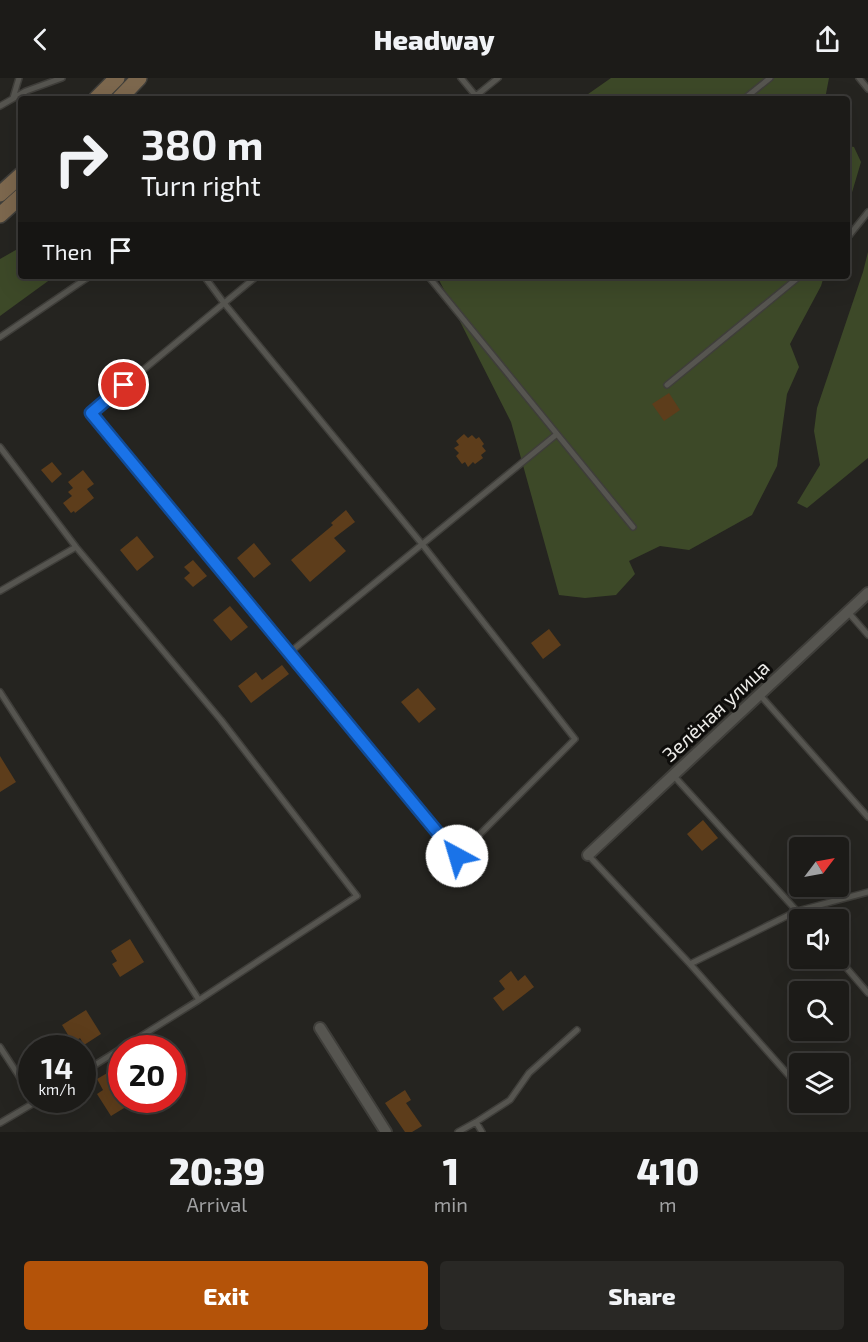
<!DOCTYPE html>
<html lang="en">
<head>
<meta charset="utf-8">
<style>
  :root { --surface:#1c1b18; --page:#292825; --text:#f1f3f6; --muted:#a0a1a2; --line:#3a3937; --accent:#b45309 }
  body { margin:0; font-family:"Exo 2",sans-serif; background:var(--page); color:var(--text); height:100vh; display:flex; flex-direction:column; font-size:22px; white-space:nowrap }
  * { box-sizing:border-box; margin:0 }
  p { font-size:20px; color:var(--muted) }
  .icon { flex:none; width:33px; height:33px; fill:none; stroke:currentColor; stroke-width:2; stroke-linecap:round; stroke-linejoin:round }
  .map { position:relative; height:1054px; overflow:hidden }
  .sheet { display:flex; flex-direction:column; background:var(--surface); flex:1 }
  .sheet>* { flex:none }
  .banner { position:absolute; left:18px; top:18px; width:832px; height:183px; border-radius:6px; box-shadow:0 6px 24px #0002,0 0 0 2px var(--line); background:#1c1b18; color:var(--text); overflow:hidden }
  .needle { width:39px; rotate:58deg }
  .buttons { position:absolute; left:789px; top:759px; display:grid; gap:12px }
  .buttons a { display:grid; place-items:center; width:60px; height:60px; border-radius:6px; background:var(--surface); box-shadow:0 6px 24px #0002,0 0 0 2px var(--line); font-size:30px }
  .speed { position:absolute; left:18px; top:957px; display:flex; gap:12px; font-size:30px; font-weight:700; text-align:center }
  .speed>* { display:grid; place-content:center; width:78px; height:78px; border-radius:50%; background:var(--surface); box-shadow:0 6px 24px #0002,0 0 0 2px var(--line); line-height:1 }
  .speed small { font-size:15px; font-weight:400 }
  .speed .limit { border:9px solid #d22; background:#fff; color:#111 }
  .pin { position:absolute; display:grid; place-items:center; width:51px; height:51px; color:#fff; margin:-26px; border:3px solid #fff; border-radius:50%; box-shadow:0 2px 6px #0007 }
  .me { position:absolute; width:66px; margin:-33px; rotate:321deg; stroke-linejoin:round; filter:drop-shadow(0 0 4px #0008) }
  .turn { display:flex; align-items:center; gap:21px; height:126px; padding:0 24px; font-size:27px }
  .turn .icon { width:78px; height:78px; stroke-width:2.5 }
  .turn b { display:block; font-size:42px; line-height:51px }
  .then { display:flex; align-items:center; height:57px; padding:0 24px; background:#0003; gap:12px; font-size:22px }
  .eta { display:flex; justify-content:space-evenly; align-items:center; height:102px; text-align:center }
  .eta b { font-size:36px; font-weight:800; line-height:42px }
  .cta { display:flex; gap:12px; margin-top:auto; padding:12px 24px }
  .cta a { flex:1; height:69px; border-radius:6px; background:var(--accent); color:#fff; font-size:24px; font-weight:800; line-height:69px; text-align:center }
  .cta a+a { background:var(--page); color:var(--text) }
  header { display:flex; justify-content:space-between; align-items:center; height:78px; padding:0 24px; background:var(--surface); font-size:27px; font-weight:800 }
  .map>svg:first-child { display:block }
  .green { fill:#3d4928 }
  .building { fill:#5d3d1b }
  .lines { fill:none; stroke-linecap:round; stroke-linejoin:round }
  .service-casing { stroke:#3f3e3a; stroke-width:8 }
  .minor-casing { stroke:#3f3e3a; stroke-width:14 }
  .secondary-casing { stroke:#3f3e3a; stroke-width:18 }
  .service { stroke:#565550; stroke-width:5 }
  .minor { stroke:#565550; stroke-width:10 }
  .secondary { stroke:#7d684e; stroke-width:15 }
  .route-casing { stroke:#114b97; stroke-width:15 }
  .route { stroke:#1a73e8; stroke-width:10 }
  .labels { text-anchor:middle; stroke-width:6; stroke-linejoin:round; paint-order:stroke }
  .street-label { font-size:20px; fill:#ecebe8; stroke:#0e0d0b }
</style>
</head>
<body>
<header><svg class="icon" aria-label="back" viewBox="0 0 24 24"><path d="M15 5l-7 7 7 7"/></svg>Headway<svg class="icon" aria-label="share" viewBox="0 0 24 24"><path d="M12 15V3M7 8l5-5 5 5M5 13v7h14v-7"/></svg></header>
<div class="map">
<svg width="868" height="1054" viewBox="0 0 868 1054">
  <rect width="100%" height="100%" fill="#252420"/>
  <!-- green -->
  <path class="green" d="M611 0H829L825 21H581Z
    M848 68 854 69 861 84 848 128Z
    M21 169V198H55L0 238V181Z
    M868 174V380L807 430 797 425 820 387 814 353 817 330 863 194Z
    M437 198H824L821 208 790 266 799 289 787 316 777 388 752 437 689 472 660 468 629 483 635 496 616 517 585 520 559 517 511 344Z"/>
  <!-- building -->
  <path class="building" d="M669 315 680 332 664 343 652 326Z
    M464 356 468 360 472 357 476 361 479 359 484 366 482 368 486 373 481 377 483 380 475 386 473 384 468 389 465 384 462 386 456 378 459 375 454 370 459 367 456 363Z
    M52 384 62 396 52 405 41 392Z
    M83 392 94 406 87 411 94 420 75 435 74 433 71 435 63 425 72 418 68 414 73 410 68 404Z
    M346 432 355 444 334 460 346 473 310 504 291 482 333 447 331 445Z
    M137 458 154 479 137 493 120 472Z
    M254 465 271 486 254 500 237 480Z
    M193 482 207 498 193 509 184 500 190 495 184 489Z
    M230 528 248 549 231 563 213 542Z
    M549 551 561 567 543 581 531 565Z
    M282 587 289 596 251 625 238 608 256 594 262 602Z
    M418 610 436 631 419 645 401 624Z
    M0 678 16 704 0 714Z
    M703 742 718 760 702 773 687 756Z
    M130 861 144 884 120 899 112 886 117 883 111 873Z
    M511 893 518 903 525 897 534 909 503 933 493 920 505 911 499 903Z
    M86 932 101 956 84 967 80 960 73 965 62 947Z
    M109 994 122 1015V1022H126L129 1027 111 1038 97 1016 103 1012 97 1001Z
    M405 1012 411 1022 406 1025 422 1048 412 1054H405L385 1025Z"/>
  <g class="lines">
    <defs>
      <path id="service" d="M461 0 476 18
        M859 0 868 11
        M13 20 19 0
        M472 21 498 0
        M744 21 770 0
        M0 28 26 13 62 0
        M848 159 868 134
        M204 198 224 225 422 466 575 661 457 779 91 335 257 198
        M428 198 633 449
        M0 259 90 198
        M667 307 800 198
        M0 369 76 469 221 642 357 818 199 922 82 995
        M0 513 76 469
        M848 534 868 557
        M289 575 557 356
        M0 614 199 922
        M760 617 868 739
        M673 697 805 842
        M588 777 690 886 800 1010
        M838 880 868 915
        M690 886 797 833 868 814
        M0 969 32 1018
        M812 1024 815 1028
        M0 1045 39 1022
        M458 1054 476 1044
        M482 1054 476 1044 510 1022 529 995 577 952"/>
      <path id="minor" d="M588 777 868 515
        M320 950 386 1054"/>
      <path id="secondary" d="M96 21 117 0
        M119 21 139 0
        M0 116 21 97
        M0 137 21 118"/>
    </defs>
    <!-- service casing -->
    <use href="#service" class="service-casing"/>
    <!-- minor casing -->
    <use href="#minor" class="minor-casing"/>
    <!-- secondary casing -->
    <use href="#secondary" class="secondary-casing"/>
    <!-- service -->
    <use href="#service" class="service"/>
    <!-- minor -->
    <use href="#minor" class="minor"/>
    <!-- secondary -->
    <use href="#secondary" class="secondary"/>
  </g>
  <g class="lines">
    <defs>
      <path id="route" d="M124 307 91 335 457 778"/>
    </defs>
    <!-- route casing -->
    <use href="#route" class="route-casing"/>
    <!-- route -->
    <use href="#route" class="route"/>
  </g>
  <g class="labels">
    <!-- street labels -->
    <g class="street-label">
      <text transform="translate(716 633) rotate(-43)" y="7">Зелёная улица</text>
    </g>
  </g>
</svg>
<div class="buttons">
<a><svg class="needle" viewBox="-14 -14 28 28"><path d="M0-13l5 13h-10z" fill="#e53935"/><path d="M0 13l5-13h-10z" fill="#a0a1a2"/></svg></a>
<a><svg class="icon" aria-label="sound" viewBox="0 0 24 24"><path d="M4 9h4l5-4v14l-5-4H4zM17 9q2 3 0 6"/></svg></a>
<a><svg class="icon" aria-label="search" viewBox="0 0 24 24"><circle cx="10" cy="10" r="6"/><path d="M15 15l6 6"/></svg></a>
<a><svg class="icon" aria-label="layers" viewBox="0 0 24 24"><path d="M12 4l9 5-9 5-9-5zM3 14l9 5 9-5"/></svg></a>
</div>
<div class="speed"><div>14<small>km/h</small></div><div class="limit">20</div></div>
<div class="pin" style="left:124px;top:307px;background:#d93025"><svg class="icon" aria-label="arrive" viewBox="0 0 24 24"><path d="M6 21V4h12l-3 4 3 4H6"/></svg></div>
<svg class="me" style="left:457px;top:778px" viewBox="-20 -20 40 40"><circle r="19" fill="#fff"/><path d="M0-13L10 11 0 6-10 11z" fill="#1a73e8"/></svg>
<div class="banner">
<div class="turn"><svg class="icon" aria-label="right" viewBox="0 0 24 24"><path d="M7 20v-9h11M14 6l5 5-5 5"/></svg><div><b>380 m</b>Turn right</div></div>
<div class="then">Then<svg class="icon" aria-label="arrive" viewBox="0 0 24 24"><path d="M6 21V4h12l-3 4 3 4H6"/></svg></div>
</div>
</div>
<section class="sheet">
<div class="eta">
<div><b>20:39</b><p>Arrival</p></div>
<div><b>1</b><p>min</p></div>
<div><b>410</b><p>m</p></div>
</div>
<div class="cta"><a>Exit</a><a>Share</a></div>
</section>
</body>
</html>
